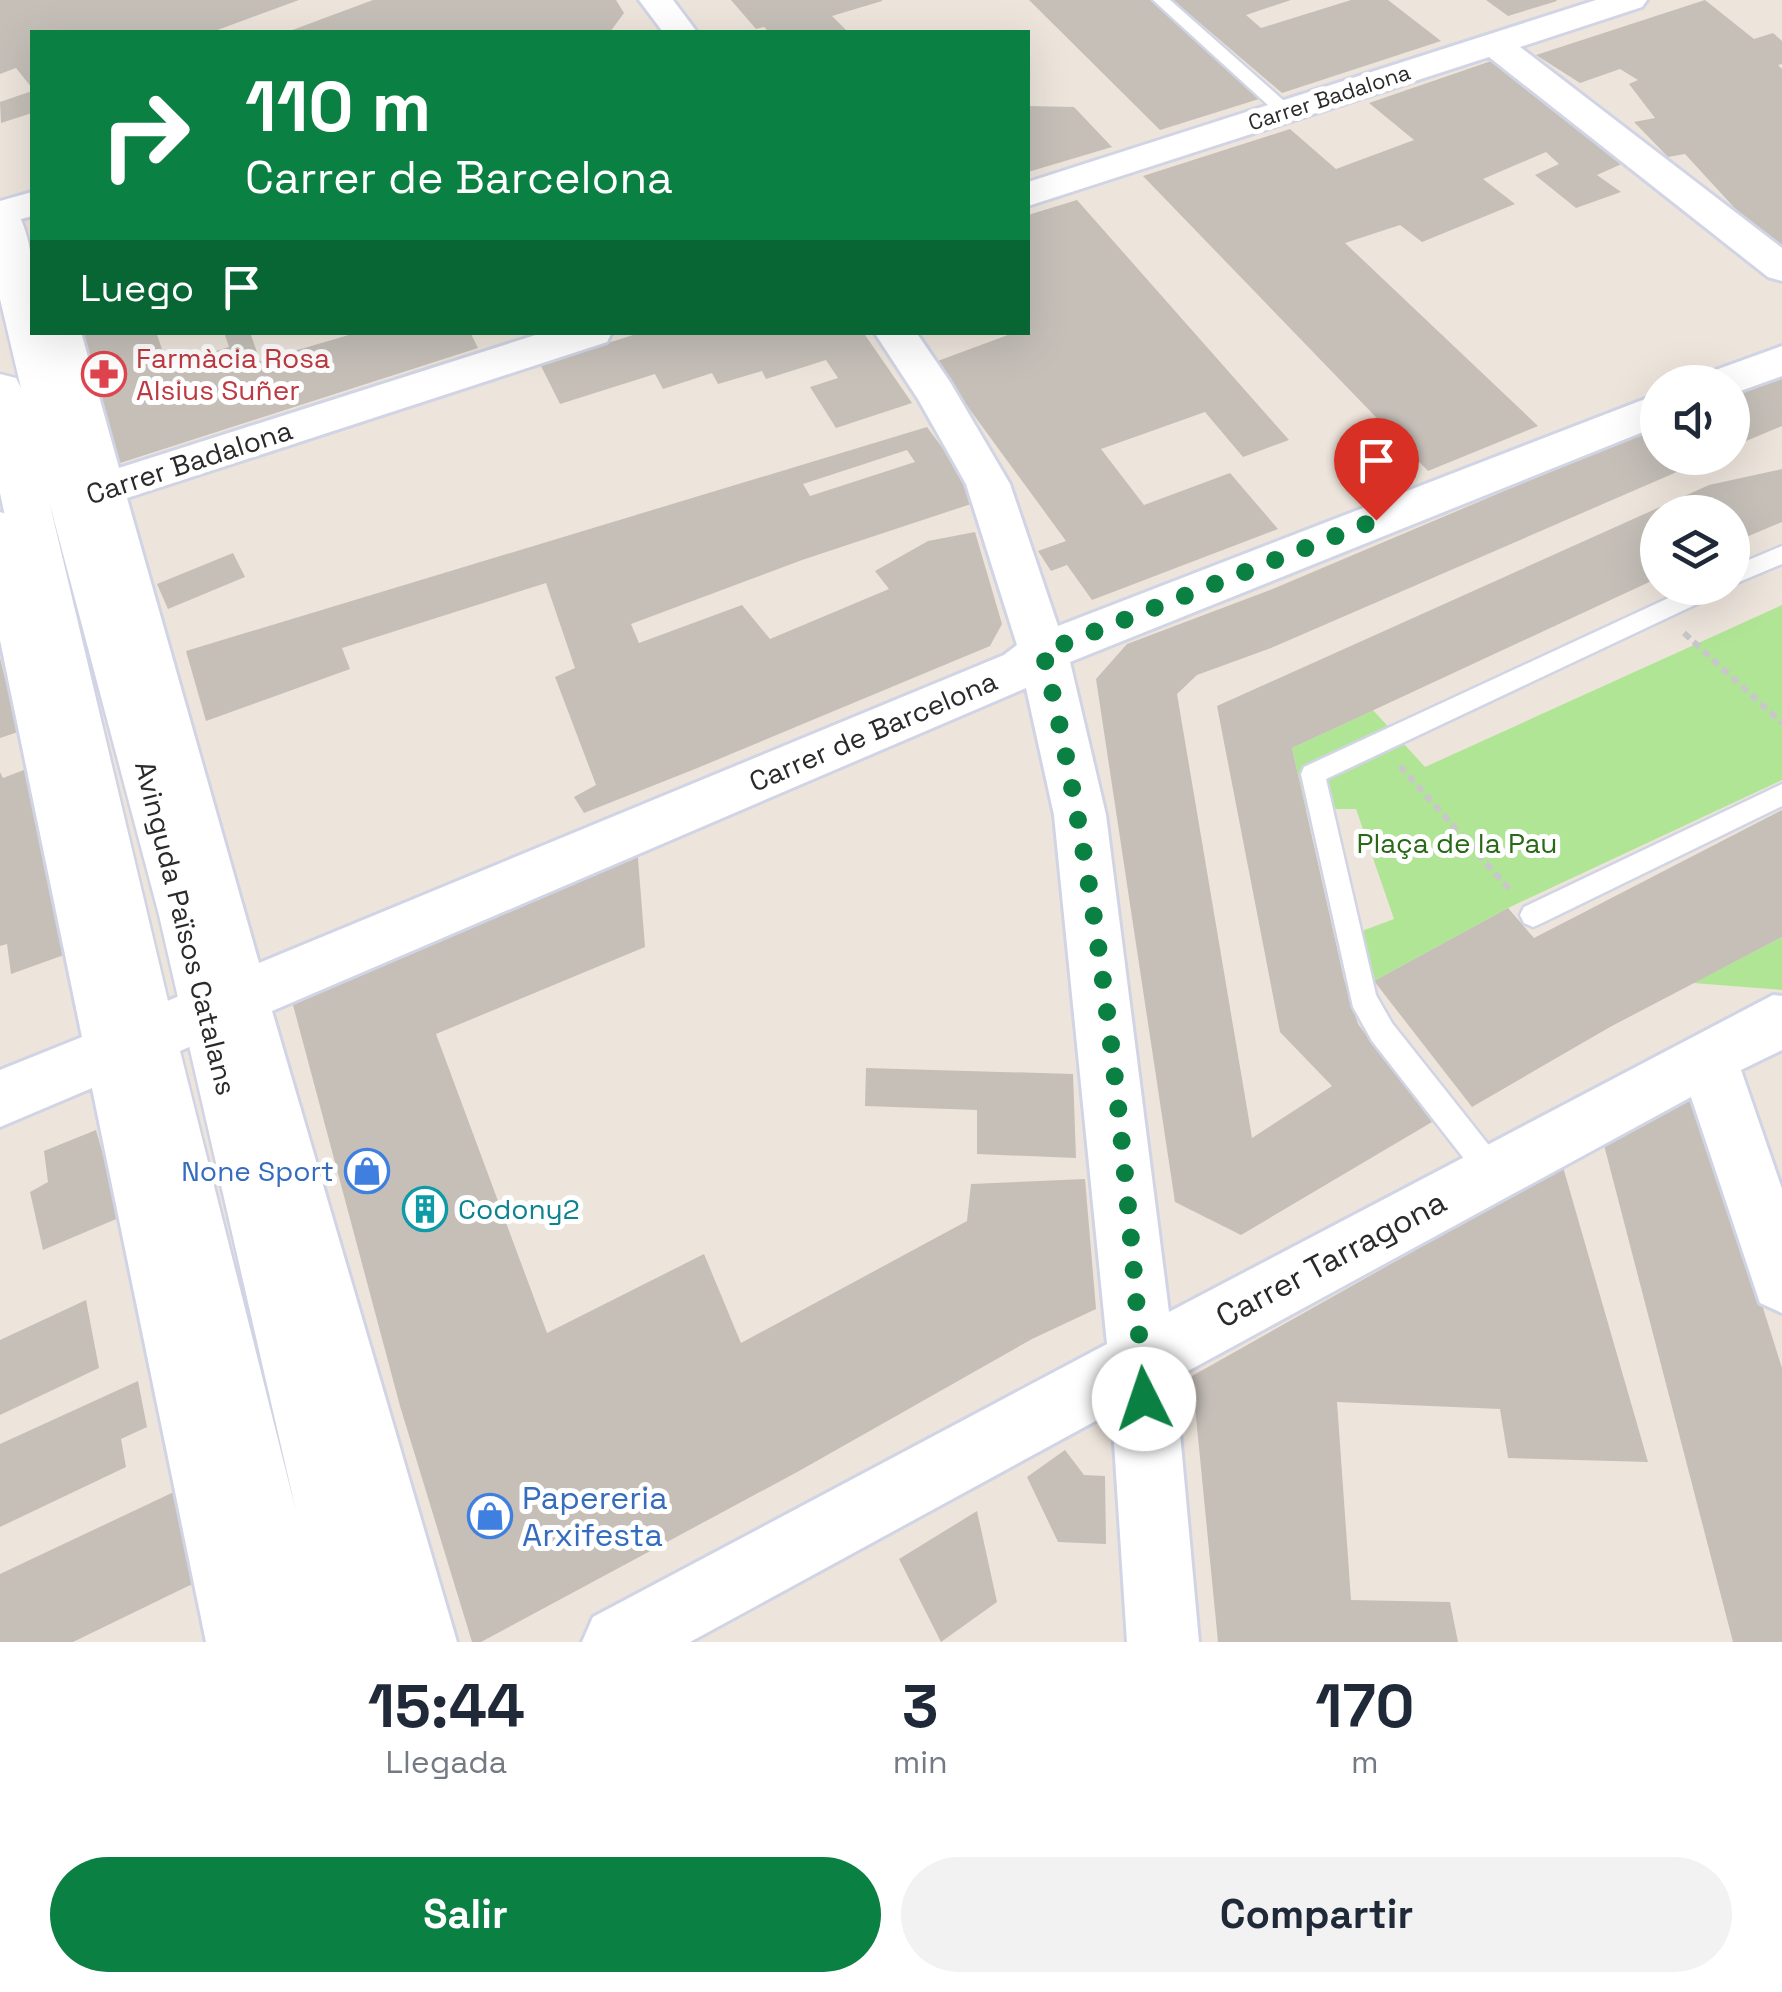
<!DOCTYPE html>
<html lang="es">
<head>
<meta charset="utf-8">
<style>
  :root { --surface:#fff; --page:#f2f2f3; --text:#1f2937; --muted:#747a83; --accent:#0b8043 }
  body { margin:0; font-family:"Space Grotesk",sans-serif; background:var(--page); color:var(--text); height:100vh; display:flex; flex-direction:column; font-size:38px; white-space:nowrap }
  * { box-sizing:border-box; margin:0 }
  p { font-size:32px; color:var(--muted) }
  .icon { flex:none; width:55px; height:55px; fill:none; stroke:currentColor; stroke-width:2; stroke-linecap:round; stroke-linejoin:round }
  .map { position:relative; height:1642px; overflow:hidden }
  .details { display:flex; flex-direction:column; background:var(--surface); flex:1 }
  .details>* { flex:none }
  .hud { position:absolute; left:30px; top:30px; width:1000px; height:305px; border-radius:0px; box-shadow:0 10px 40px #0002; background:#0b8043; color:#fff; overflow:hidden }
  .controls { position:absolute; left:1640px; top:365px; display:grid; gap:20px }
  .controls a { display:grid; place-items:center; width:110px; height:110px; border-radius:50%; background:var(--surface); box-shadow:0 10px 40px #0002; font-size:50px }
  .pin { position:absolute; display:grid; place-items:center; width:85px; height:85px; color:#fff; margin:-102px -42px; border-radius:50% 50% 50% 0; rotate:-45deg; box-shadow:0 0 10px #0007 }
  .pin .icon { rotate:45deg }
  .me { position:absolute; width:110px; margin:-55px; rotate:356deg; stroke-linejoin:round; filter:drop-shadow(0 0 8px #0008) }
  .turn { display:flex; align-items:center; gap:35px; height:210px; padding:0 50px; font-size:45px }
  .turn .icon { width:130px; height:130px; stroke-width:2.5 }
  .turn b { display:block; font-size:70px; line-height:85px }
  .then { display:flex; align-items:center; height:95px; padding:0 50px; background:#0003; gap:20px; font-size:38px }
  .eta { display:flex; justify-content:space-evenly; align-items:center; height:170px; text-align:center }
  .eta b { font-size:60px; font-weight:600; line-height:70px }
  .action { display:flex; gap:20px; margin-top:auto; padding:20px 50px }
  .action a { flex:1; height:115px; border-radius:60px; background:var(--accent); color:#fff; font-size:40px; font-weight:600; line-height:115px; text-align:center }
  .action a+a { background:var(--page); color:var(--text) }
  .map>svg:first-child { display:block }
  .green { fill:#b1e596 }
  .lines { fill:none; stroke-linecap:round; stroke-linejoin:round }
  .stream { fill:#6bcff3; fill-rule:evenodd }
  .building { fill:#c5bfb8; fill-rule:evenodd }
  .service-casing { stroke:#d1d4e4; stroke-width:5 }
  .minor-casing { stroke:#d1d4e4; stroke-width:6 }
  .secondary-casing { stroke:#d1d4e4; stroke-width:5 }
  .path { stroke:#c8c8c8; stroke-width:6; stroke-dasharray:8 5; stroke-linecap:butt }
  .service { fill:#fff; fill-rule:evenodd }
  .minor { fill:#fff; fill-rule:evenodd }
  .secondary { fill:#fff; fill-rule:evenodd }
  .route { stroke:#0b8043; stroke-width:18; stroke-dasharray:0 32.4 }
  .labels { text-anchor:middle; stroke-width:10; stroke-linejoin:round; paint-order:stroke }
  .far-street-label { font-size:22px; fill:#2a2a2a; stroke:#fff }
  .health-label { font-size:28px; fill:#be3a42; stroke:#fff; text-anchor:start }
  .street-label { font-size:28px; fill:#2a2a2a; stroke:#fff }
  .park-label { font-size:28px; fill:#296a17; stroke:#fff }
  .shop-label { font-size:28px; fill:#366cbe; stroke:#fff; text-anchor:end }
  .culture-label { font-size:28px; fill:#0d838f; stroke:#fff; text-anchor:start }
  .near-street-label { font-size:32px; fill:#2a2a2a; stroke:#fff }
  .near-shop-label { font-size:32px; fill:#366cbe; stroke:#fff; text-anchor:start }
</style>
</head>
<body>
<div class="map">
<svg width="1782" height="1642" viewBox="0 0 1782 1642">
  <rect width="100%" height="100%" fill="#ede5dc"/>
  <!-- green -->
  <path class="green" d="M1782 605V780L1508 908 1374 981 1362 931 1394 919 1356 809H1306L1292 748 1373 710 1425 767Z
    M1782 937V990L1693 983Z"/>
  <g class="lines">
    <!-- stream -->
    <path class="stream" d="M666 0H675L698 32H690Z"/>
  </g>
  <!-- building -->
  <path class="building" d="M0 0H299L212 32H32V88L16 68 0 74Z
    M373 0H616L624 13 610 32H287Z
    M731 0H882V1L832 16 848 32H769L764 27 756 29Z
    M1029 0H1151L1259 99 1160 130Z
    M1173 0H1291L1246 15 1261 28 1351 0H1388L1441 41 1282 93Z
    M1486 0H1556L1557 1 1508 16Z
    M1705 0 1754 39 1773 33 1782 41V64L1778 65 1782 69V247L1753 228 1685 154 1668 157 1634 122 1655 118 1629 84 1638 80 1620 69 1580 83 1536 55Z
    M1497 59 1626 162 1597 175 1621 192 1576 208 1535 175 1559 164 1546 152 1483 179 1515 204 1422 242 1400 225 1345 243 1538 426 1428 471 1143 176 1290 129 1336 169 1414 140 1369 103Z
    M32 91V113L1 123 0 102Z
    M1028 106 1074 107 1112 147 1028 172Z
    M1077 200 1289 440 1243 457 1205 412 1101 449 1144 505 1230 473 1278 529 1092 600 1067 565 1051 571 1038 551 1066 541 935 362 1016 332H1028V215Z
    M73 332H156L168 366 229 347 224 332H250L260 361 359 332H470L478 348 114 465Z
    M643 332H863L912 403 836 428 810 387 838 378 826 360 766 379 762 371 718 384 712 373 663 389 655 374 560 404 540 364Z
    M1782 376V426L1732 447V395Z
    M1658 426V458H1709L1271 648 1197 675 1177 694 1252 1138 1332 1086 1280 1032 1217 706 1709 485 1782 469V522L1732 543V512H1658V578L1292 748 1344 979 1358 1024 1432 1122 1241 1235 1175 1202 1096 679 1127 644 1275 588Z
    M927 427 958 469 971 504 802 560 631 624 639 643 742 605 770 639 889 589 875 571 928 541 975 532 1002 624 990 646 695 769 584 813 574 797 596 785 555 677 575 668 546 583 342 648 350 669 206 721 186 651ZM907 450 915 462 810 496 803 484Z
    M233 553 245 577 168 609 157 584Z
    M0 658 18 732 0 738Z
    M34 766 64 955 11 974 7 944 0 946V772L3 778Z
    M1782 810V937L1610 1027 1472 1107 1374 981 1508 908 1534 938Z
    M637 846 645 947 436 1034 547 1333 704 1254 741 1343 967 1221 971 1184 1085 1179 1096 1309 1032 1339 799 1471 481 1642H472L400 1406 289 990Z
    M866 1068 1073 1074 1076 1158 977 1154V1110L865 1106Z
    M1694 1089 1782 1368V1642H1733L1604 1145Z
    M96 1130 121 1217 43 1250 30 1192 48 1182 44 1151Z
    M1563 1167 1648 1462 1508 1458 1500 1409 1337 1402 1351 1600 1450 1602 1458 1642H1218L1192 1376Z
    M86 1300 99 1368 0 1415V1340Z
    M138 1381 147 1427 121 1439 126 1467 0 1527V1444Z
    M1065 1450 1084 1475 1105 1476 1106 1544 1058 1542 1027 1477Z
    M195 1482 215 1573 73 1642H0V1574Z
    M977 1511 997 1602 941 1642 899 1559Z"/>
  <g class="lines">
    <defs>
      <path id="service" d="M1153 0H1170L1292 108V116H1280Z
        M1782 546V564L1732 585V567Z
        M1690 588H1721L1718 594 1326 779 1376 995 1392 1023 1503 1163 1507 1173 1503 1183 1493 1187 1483 1183 1372 1041 1353 1007 1301 774 1304 767Z
        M1782 784V806L1542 923 1533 927 1524 923 1520 915 1524 907Z"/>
      <path id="minor" d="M639 0H673L697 32H663Z
        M1596 0H1647L1642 7 1520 47 1782 248V281L1768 277 1489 57 1028 206V182Z
        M32 192V216L0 225V201Z
        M40 332H81L119 468 545 332H612L607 342 127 498 259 963 1004 655 1017 645 966 484 918 399 874 332H916L950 382 1010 484 1058 626 1658 394V426L1070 662 1106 815 1169 1312 1773 995 1782 996V1050L1741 1070 1782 1189V1313L1760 1303 1691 1097 1175 1378 1199 1642H1127L1112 1412 690 1642H582L593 1617 1107 1344 1054 815 1026 688 272 1011 457 1642H385L221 1033 146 1066 278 1642H206L92 1088 0 1127V1070L82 1037 0 640V512L16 517 23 529 134 1015 208 984 86 512 73 516 57 511 50 499 57 487 78 481Z
        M1782 346V376L1732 394V382H1704L1710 372Z"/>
      <path id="secondary" d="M0 203 14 207C38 243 32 292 32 332H51L217 915 400 1642H254L117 1039 0 493V374L16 378 21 388 0 299ZM49 501 159 915 296 1511 177 1039Z"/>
    </defs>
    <!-- service casing -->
    <use href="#service" class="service-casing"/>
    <!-- minor casing -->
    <use href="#minor" class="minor-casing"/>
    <!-- secondary casing -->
    <use href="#secondary" class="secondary-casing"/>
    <!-- path -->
    <path class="path" d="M1684 633 1782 723
      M1400 766 1511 891"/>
    <!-- service -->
    <use href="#service" class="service"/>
    <!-- minor -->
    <use href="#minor" class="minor"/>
    <!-- secondary -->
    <use href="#secondary" class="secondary"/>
  </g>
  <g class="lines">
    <!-- route -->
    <path class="route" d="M1144 1399C1125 1149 1102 897 1043 652L1376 520"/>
  </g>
  <!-- icons -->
  <defs>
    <symbol id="pharmacy-ring" viewBox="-11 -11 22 22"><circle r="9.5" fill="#fff" stroke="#e0444e" stroke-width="1.5"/><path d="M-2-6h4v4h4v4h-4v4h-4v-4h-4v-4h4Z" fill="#e0444e"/></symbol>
    <symbol id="shop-ring" viewBox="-11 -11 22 22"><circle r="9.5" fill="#fff" stroke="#3f7fe0" stroke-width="1.5"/><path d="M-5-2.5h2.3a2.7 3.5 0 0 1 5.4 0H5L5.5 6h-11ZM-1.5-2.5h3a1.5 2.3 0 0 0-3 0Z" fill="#3f7fe0"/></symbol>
    <symbol id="building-ring" viewBox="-11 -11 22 22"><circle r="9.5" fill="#fff" stroke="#0f9aa8" stroke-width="1.5"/><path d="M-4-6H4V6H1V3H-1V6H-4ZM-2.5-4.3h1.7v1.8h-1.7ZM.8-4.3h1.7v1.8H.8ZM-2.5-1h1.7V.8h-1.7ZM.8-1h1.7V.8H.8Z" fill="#0f9aa8"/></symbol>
  </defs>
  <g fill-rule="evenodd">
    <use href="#pharmacy-ring" x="79" y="349" width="50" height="50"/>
    <use href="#shop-ring" x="342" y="1146" width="50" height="50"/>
    <use href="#building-ring" x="400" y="1184" width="50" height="50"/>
    <use href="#shop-ring" x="465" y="1491" width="50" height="50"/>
  </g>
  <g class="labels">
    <!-- far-street labels -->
    <g class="far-street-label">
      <text transform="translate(1329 97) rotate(-18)" y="8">Carrer Badalona</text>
    </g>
    <!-- health labels -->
    <g class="health-label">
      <text x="136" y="368">Farmàcia Rosa<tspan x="136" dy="32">Alsius Suñer</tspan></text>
    </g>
    <!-- street labels -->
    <g class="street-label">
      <text transform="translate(189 462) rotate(-18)" y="10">Carrer Badalona</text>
      <text transform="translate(873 731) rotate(-23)" y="10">Carrer de Barcelona</text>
      <text transform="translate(186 928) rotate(76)" y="10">Avinguda Països Catalans</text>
    </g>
    <!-- park labels -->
    <g class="park-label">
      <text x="1457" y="853">Plaça de la Pau</text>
    </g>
    <!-- shop labels -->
    <g class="shop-label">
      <text x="334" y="1181">None Sport</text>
    </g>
    <!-- culture labels -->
    <g class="culture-label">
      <text x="458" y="1219">Codony2</text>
    </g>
    <!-- near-street labels -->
    <g class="near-street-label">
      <text transform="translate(1331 1259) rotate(-28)" y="11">Carrer Tarragona</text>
    </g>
    <!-- near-shop labels -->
    <g class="near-shop-label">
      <text x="522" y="1509">Papereria<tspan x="522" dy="37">Arxifesta</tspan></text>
    </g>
  </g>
</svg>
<div class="controls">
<a><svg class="icon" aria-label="sound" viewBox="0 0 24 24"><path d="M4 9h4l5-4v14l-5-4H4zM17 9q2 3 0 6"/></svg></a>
<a><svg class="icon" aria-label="layers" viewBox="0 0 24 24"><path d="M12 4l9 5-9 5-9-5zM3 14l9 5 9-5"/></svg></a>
</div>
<div class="pin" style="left:1376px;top:520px;background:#d93025"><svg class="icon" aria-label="arrive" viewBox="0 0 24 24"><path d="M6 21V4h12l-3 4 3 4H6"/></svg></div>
<svg class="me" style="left:1144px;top:1399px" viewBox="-20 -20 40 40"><circle r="19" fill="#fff"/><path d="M0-13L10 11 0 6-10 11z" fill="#0b8043"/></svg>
<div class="hud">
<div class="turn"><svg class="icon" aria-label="right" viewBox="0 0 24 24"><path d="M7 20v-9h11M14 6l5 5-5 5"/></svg><div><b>110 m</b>Carrer de Barcelona</div></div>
<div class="then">Luego<svg class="icon" aria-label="arrive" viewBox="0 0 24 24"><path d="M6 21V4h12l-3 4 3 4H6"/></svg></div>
</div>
</div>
<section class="details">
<div class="eta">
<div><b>15:44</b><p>Llegada</p></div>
<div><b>3</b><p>min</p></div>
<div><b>170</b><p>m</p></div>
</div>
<div class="action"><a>Salir</a><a>Compartir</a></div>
</section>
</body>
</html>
